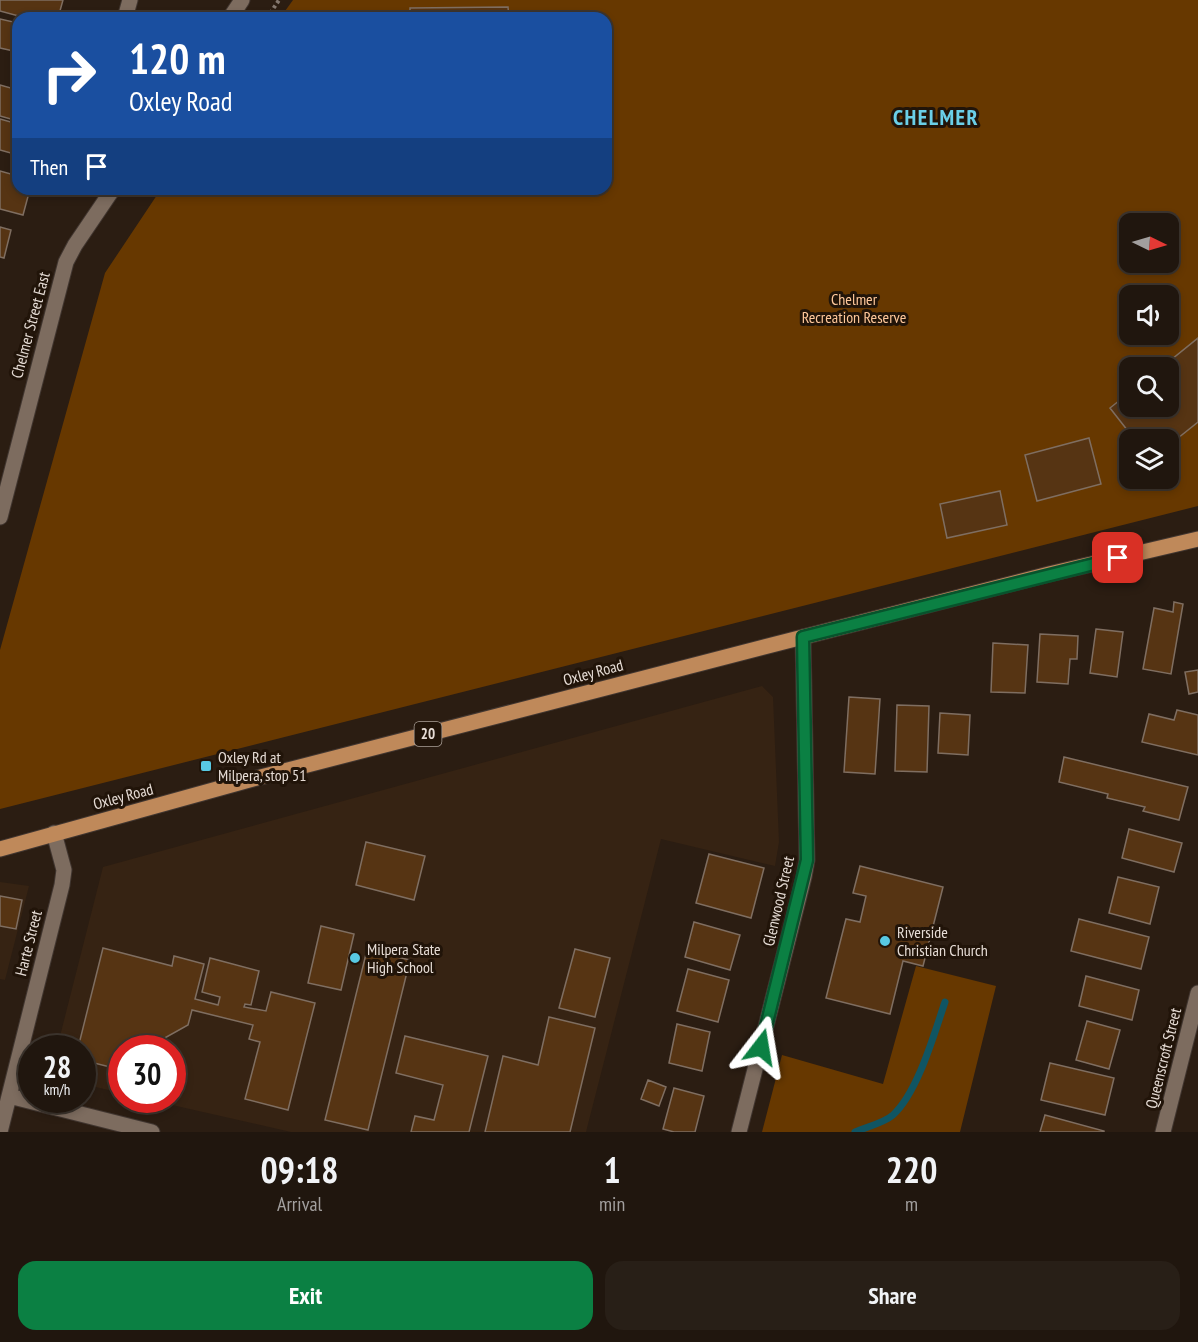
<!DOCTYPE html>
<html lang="en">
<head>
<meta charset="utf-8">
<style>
  :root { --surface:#20160e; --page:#281f17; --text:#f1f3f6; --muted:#a29f9e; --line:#3d352e; --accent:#0b8043 }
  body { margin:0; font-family:"PT Sans Narrow",sans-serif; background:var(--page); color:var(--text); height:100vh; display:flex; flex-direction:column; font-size:22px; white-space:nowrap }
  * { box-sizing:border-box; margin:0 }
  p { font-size:20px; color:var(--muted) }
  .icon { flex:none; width:33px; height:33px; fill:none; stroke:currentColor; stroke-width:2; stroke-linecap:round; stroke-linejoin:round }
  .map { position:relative; height:1132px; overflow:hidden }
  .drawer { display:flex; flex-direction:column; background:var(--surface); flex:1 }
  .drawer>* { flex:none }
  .top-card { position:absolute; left:12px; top:12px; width:600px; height:183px; border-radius:18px; box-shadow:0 3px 9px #0003,0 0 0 2px var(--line); background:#1a4fa0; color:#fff; overflow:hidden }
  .needle { width:39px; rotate:95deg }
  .buttons { position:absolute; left:1119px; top:213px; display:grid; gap:12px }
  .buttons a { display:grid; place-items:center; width:60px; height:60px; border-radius:12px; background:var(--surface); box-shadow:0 3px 9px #0003,0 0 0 2px var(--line); font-size:30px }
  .speed { position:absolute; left:18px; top:1035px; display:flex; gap:12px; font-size:30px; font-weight:700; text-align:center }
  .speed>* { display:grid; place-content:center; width:78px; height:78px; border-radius:50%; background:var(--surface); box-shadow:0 3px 9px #0003,0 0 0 2px var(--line); line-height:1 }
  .speed small { font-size:15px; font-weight:400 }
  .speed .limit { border:9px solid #d22; background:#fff; color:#111 }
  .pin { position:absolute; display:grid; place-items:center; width:51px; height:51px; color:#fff; margin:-26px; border-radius:12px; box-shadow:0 3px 9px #0006 }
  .me { position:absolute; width:66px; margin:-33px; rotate:14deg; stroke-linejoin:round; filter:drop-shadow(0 0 4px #0008) }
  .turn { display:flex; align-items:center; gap:21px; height:126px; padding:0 18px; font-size:27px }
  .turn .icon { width:78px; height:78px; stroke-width:2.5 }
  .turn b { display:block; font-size:42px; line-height:51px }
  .then { display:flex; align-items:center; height:57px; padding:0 18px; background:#0003; gap:12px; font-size:22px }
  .eta { display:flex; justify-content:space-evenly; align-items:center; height:102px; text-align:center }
  .eta b { font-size:36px; font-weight:800; line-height:42px }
  .action { display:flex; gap:12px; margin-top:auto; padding:12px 18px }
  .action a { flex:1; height:69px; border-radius:18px; background:var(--accent); color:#fff; font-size:24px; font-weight:800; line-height:69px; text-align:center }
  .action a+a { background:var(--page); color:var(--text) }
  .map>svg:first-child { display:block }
  .built { fill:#362313 }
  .green { fill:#673800; fill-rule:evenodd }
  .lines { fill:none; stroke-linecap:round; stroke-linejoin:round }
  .stream { stroke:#105563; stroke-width:7 }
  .building { fill:#563413; stroke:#7f6e61; stroke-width:1.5 }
  .street-casing { stroke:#413630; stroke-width:17 }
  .primary-casing { stroke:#413630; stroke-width:17 }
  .path { stroke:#84786f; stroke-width:4; stroke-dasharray:3 3; stroke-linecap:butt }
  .street { stroke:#7d6c5f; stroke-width:15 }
  .primary { stroke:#bf895a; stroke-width:15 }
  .route-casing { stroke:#07532c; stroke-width:15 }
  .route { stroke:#0b8043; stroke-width:10 }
  .poi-dot { fill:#58c9e3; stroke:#211409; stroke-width:2 }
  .labels { text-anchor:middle; stroke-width:6; stroke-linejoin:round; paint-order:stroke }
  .shield { fill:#211409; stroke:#aba098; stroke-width:1.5 }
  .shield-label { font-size:15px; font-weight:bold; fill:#e6dcd5 }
  .park-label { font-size:16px; fill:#ffc89b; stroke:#211409 }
  .street-label { font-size:16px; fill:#e6dcd5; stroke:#211409 }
  .poi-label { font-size:16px; fill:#e6dcd5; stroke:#211409; text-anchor:start }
  .district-label { font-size:22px; font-weight:bold; letter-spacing:1.5px; fill:#6acfe8; stroke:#211409 }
</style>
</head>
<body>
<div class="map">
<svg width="1198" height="1132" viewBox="0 0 1198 1132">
  <rect width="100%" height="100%" fill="#2b1d12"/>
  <!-- built -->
  <path class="built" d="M762 686 773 697 779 842 775 866 661 839 586 1132H291L150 1100H172V1048H122L121 1093 83 1084 82 1048H57L103 867Z
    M0 882 29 886 5 980 0 979Z"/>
  <!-- green -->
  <path class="green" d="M293 0H1198V506L0 809V650L105 273 161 189H606V18H280ZM1130 224H1168V262H1130ZM1130 296H1168V334H1130ZM1130 368H1168V406H1130ZM1130 440H1168V478H1130Z
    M916 966 996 986 960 1132H762L782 1055 883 1084Z"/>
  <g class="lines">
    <!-- stream -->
    <path class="stream" d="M855 1132C866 1127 884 1123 893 1115 918 1092 934 1034 945 1002"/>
  </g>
  <!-- building -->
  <path class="building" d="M0 0H63L58 18H26L0 11Z
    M508 7 509 18H410V8Z
    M0 19 18 23V52L0 48Z
    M0 85 18 90V121L0 116Z
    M0 119 18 124V155L0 150Z
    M0 171 18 176V189H30L23 215 0 209Z
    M0 227 11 230 4 258 0 257Z
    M1198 338V422L1168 446V440H1135L1110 408 1130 392V406H1168V368H1161Z
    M1089 438 1101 484 1037 501 1025 455Z
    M1000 491 1007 525 947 538 940 504Z
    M1174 602 1183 604 1171 674 1143 669 1154 608 1173 612Z
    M1096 629 1123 632 1117 677 1090 673Z
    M1040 634 1078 636 1077 659H1070L1068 684 1037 682Z
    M993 643 1028 645 1025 693 991 692Z
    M1198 670V692L1189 694 1185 672Z
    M849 697 880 699 875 774 844 772Z
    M897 705 929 706 927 772 895 771Z
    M1177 710 1198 715V755L1142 742 1149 714 1174 720Z
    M940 713 970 715 968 755 938 753Z
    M1064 757 1188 787 1179 820 1143 811 1145 807 1107 798 1108 794 1059 782Z
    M1129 829 1182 843 1174 872 1122 858Z
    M366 842 425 856 414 900 356 885Z
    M709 854 764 868 751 918 696 903Z
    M860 866 943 887 923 966 903 961 890 1014 826 998 846 919 860 922 866 896 853 893Z
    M1118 877 1159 887 1150 924 1109 913Z
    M0 896 22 900 16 929 0 926Z
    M1079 919 1149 937 1141 969 1071 951Z
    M694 922 740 935 730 970 685 957Z
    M321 926 354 934 341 990 308 983Z
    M103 948 172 966 174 956 204 964 195 999 218 1005 220 997 202 992 210 958 259 971 251 1005 245 1004 244 1007 266 1011 271 992 315 1003 288 1110 245 1099 260 1042 249 1039 253 1025 192 1010 188 1025 161 1040 159 1048H122V1070L82 1060V1048H78Z
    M575 949 610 958 595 1017 559 1008Z
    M367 950 410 960 368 1130 325 1120Z
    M688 969 729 980 718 1022 677 1011Z
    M1086 976 1139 990 1132 1020 1079 1006Z
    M549 1017 595 1028 570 1132H485L503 1056 538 1065Z
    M1087 1021 1120 1030 1109 1069 1076 1060Z
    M677 1024 710 1032 702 1071 669 1063Z
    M405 1036 488 1056 469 1132H411L415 1116 434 1120 443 1085 396 1073Z
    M1050 1063 1114 1078 1105 1115 1041 1100Z
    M648 1080 666 1087 659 1106 641 1099Z
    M674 1088 704 1096 695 1132H674L663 1129Z
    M1045 1115 1104 1131V1132H1040Z"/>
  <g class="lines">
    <defs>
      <path id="street" d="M125 18 130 0
        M230 18 242 0
        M0 517 66 262 75 245 113 189
        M9 1096 152 1132
        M0 1132 62 885 64 870 54 833
        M739 1132 804 877 807 860 803 637
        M1163 1132 1198 993"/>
      <path id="primary" d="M0 849 253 779 803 637 1049 574 1198 539"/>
    </defs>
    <!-- street casing -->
    <use href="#street" class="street-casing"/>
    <!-- primary casing -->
    <use href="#primary" class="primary-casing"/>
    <!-- path -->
    <path class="path" d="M255 12 264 18
      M267 18 279 0"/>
    <!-- street -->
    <use href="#street" class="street"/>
    <!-- primary -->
    <use href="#primary" class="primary"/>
  </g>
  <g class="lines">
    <defs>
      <path id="route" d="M761 1047 807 860 803 637 1118 558"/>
    </defs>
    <!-- route casing -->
    <use href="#route" class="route-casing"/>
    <!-- route -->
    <use href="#route" class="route"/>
  </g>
  <!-- markers -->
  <g class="poi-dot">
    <rect x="200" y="760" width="12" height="12" rx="3"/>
    <circle cx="885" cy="941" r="6"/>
    <circle cx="355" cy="958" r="6"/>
  </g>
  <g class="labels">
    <!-- shield labels -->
    <rect class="shield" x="414.5" y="722" width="27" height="24" rx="4.5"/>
    <g class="shield-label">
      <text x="428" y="739">20</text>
    </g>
    <!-- park labels -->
    <g class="park-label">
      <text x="854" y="305">Chelmer<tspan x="854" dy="18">Recreation Reserve</tspan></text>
    </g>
    <!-- street labels -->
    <g class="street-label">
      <text transform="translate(30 325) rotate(-75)" y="6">Chelmer Street East</text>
      <text transform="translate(593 672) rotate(-15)" y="6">Oxley Road</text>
      <text transform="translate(123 796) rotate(-15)" y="6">Oxley Road</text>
      <text transform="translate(778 901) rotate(-77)" y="6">Glenwood Street</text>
      <text transform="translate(28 943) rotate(-76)" y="6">Harte Street</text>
      <text transform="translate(1163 1058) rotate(-76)" y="6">Queenscroft Street</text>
    </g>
    <!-- poi labels -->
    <g class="poi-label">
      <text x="218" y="763">Oxley Rd at<tspan x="218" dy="18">Milpera, stop 51</tspan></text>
      <text x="897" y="938">Riverside<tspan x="897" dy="18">Christian Church</tspan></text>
      <text x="367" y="955">Milpera State<tspan x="367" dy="18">High School</tspan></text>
    </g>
    <!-- district labels -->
    <g class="district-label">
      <text x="936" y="125">CHELMER</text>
    </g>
  </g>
</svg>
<div class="buttons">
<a><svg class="needle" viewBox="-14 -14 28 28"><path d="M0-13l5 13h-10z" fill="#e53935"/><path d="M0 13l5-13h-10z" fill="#a29f9e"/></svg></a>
<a><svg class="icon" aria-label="sound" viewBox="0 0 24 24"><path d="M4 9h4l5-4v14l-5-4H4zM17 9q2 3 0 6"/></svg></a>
<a><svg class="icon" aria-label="search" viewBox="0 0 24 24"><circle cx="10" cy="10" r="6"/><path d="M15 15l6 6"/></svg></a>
<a><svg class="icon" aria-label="layers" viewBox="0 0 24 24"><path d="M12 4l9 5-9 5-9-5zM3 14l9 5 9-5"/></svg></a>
</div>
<div class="speed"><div>28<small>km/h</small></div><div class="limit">30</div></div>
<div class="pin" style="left:1118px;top:558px;background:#d93025"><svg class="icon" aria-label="arrive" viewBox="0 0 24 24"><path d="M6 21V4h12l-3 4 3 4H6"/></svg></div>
<svg class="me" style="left:761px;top:1047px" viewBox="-20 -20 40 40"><path d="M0-17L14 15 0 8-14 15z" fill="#0b8043" stroke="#fff" stroke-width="4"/></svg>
<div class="top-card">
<div class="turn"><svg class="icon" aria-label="right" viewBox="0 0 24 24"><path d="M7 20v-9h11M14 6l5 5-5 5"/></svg><div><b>120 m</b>Oxley Road</div></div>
<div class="then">Then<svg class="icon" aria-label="arrive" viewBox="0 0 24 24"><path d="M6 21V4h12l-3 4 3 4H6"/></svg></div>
</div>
</div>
<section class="drawer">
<div class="eta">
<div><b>09:18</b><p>Arrival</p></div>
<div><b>1</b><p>min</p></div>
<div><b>220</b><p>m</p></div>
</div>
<div class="action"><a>Exit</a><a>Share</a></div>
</section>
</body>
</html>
